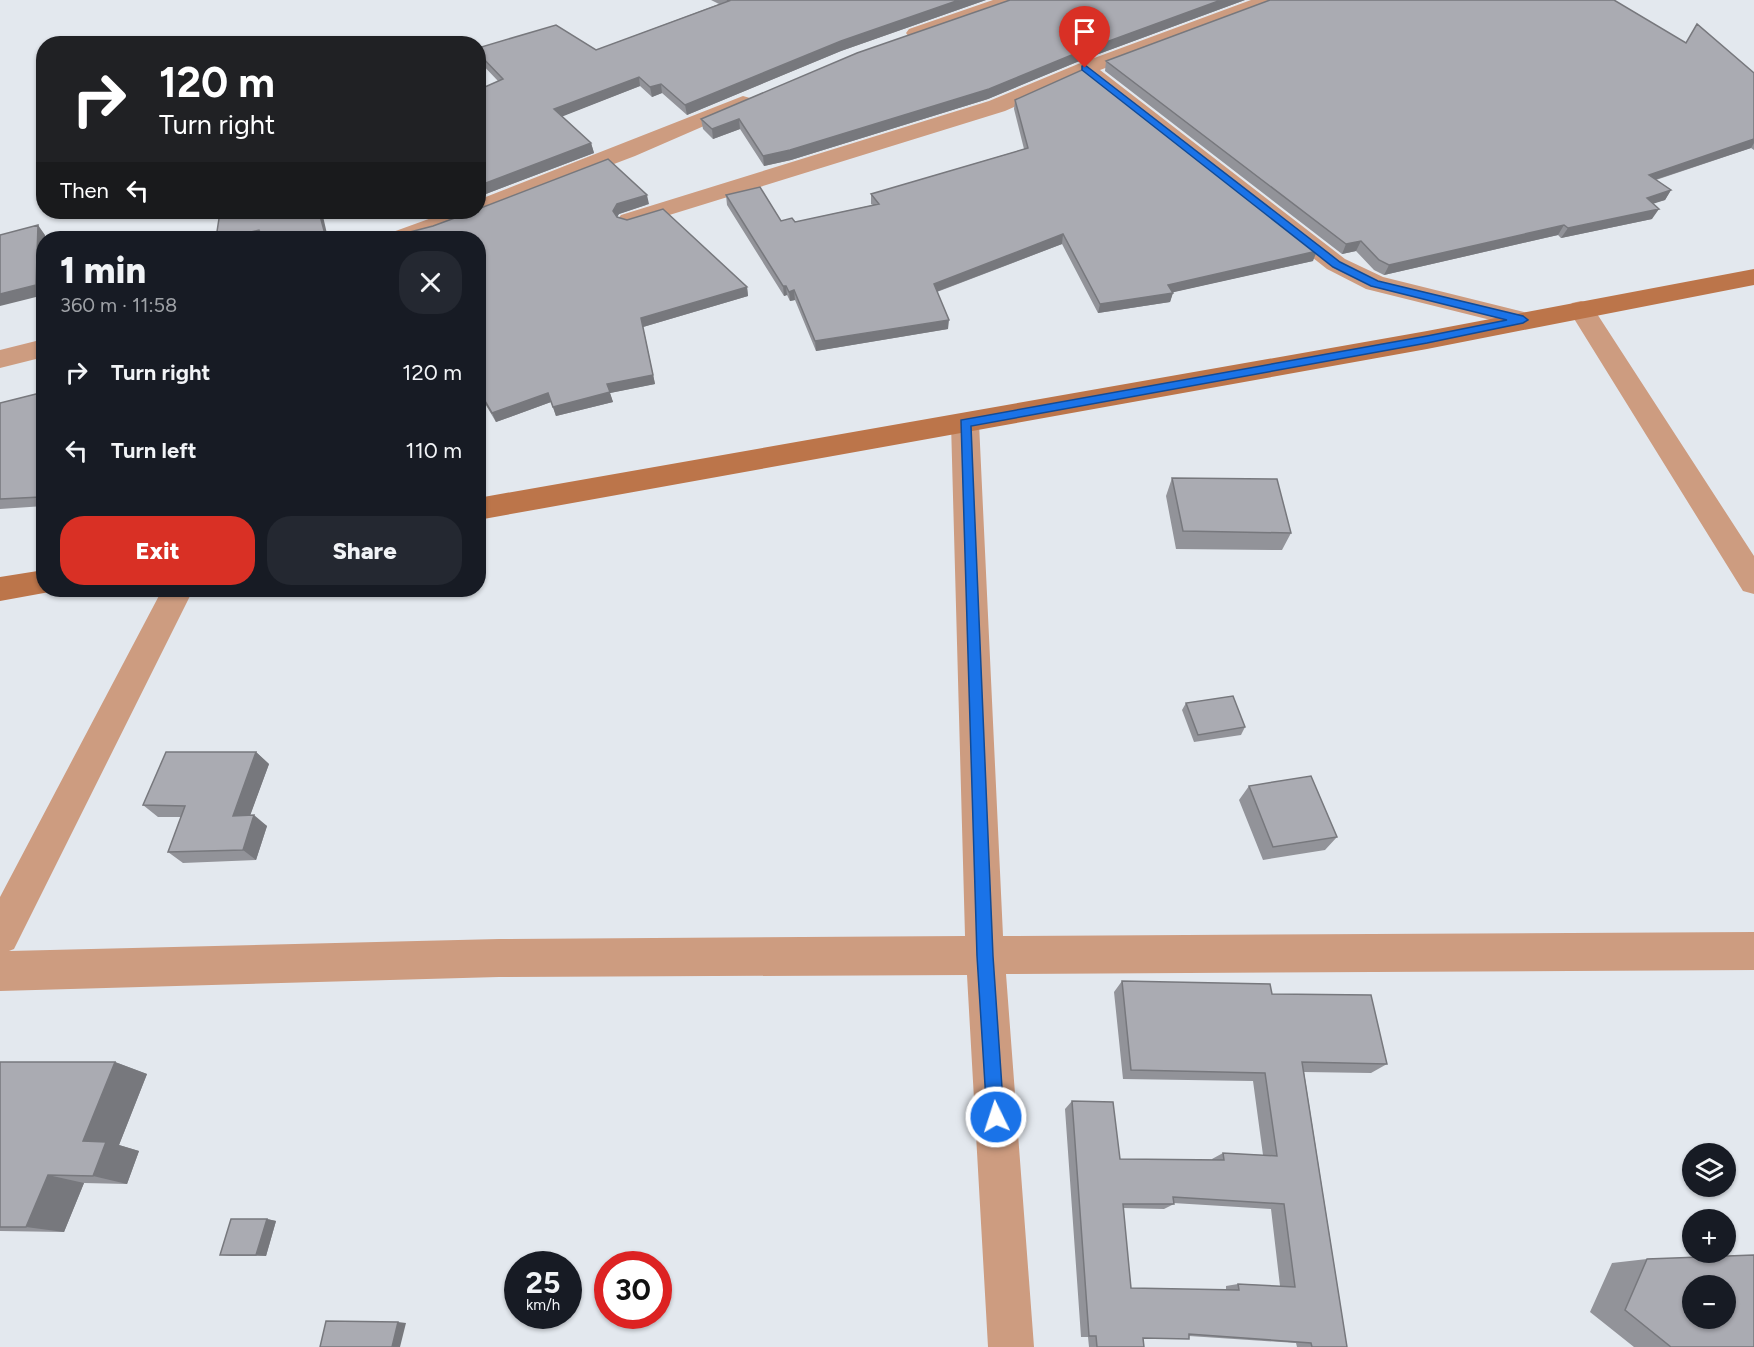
<!DOCTYPE html>
<html lang="en">
<head>
<meta charset="utf-8">
<style>
  :root { --surface:#171b24; --page:#242831; --text:#f1f3f6; --muted:#9ea1a6; --accent:#d93025 }
  body { margin:0; font-family:Figtree,sans-serif; background:var(--page); color:var(--text); height:100vh; display:flex; flex-direction:column; font-size:22px; white-space:nowrap }
  * { box-sizing:border-box; margin:0 }
  p { font-size:20px; color:var(--muted) }
  .icon { flex:none; width:33px; height:33px; fill:none; stroke:currentColor; stroke-width:2; stroke-linecap:round; stroke-linejoin:round }
  .map { position:relative; flex:1; overflow:hidden }
  .panel { position:absolute; left:36px; top:231px; width:450px; height:366px; display:flex; flex-direction:column; background:var(--surface); border-radius:24px; box-shadow:0 2px 4px #0004 }
  .panel>* { flex:none }
  .hud { position:absolute; left:36px; top:36px; width:450px; height:183px; border-radius:24px; box-shadow:0 2px 4px #0004; background:#202124; color:#fff; overflow:hidden }
  .fabs { position:absolute; left:1682px; top:1143px; display:grid; gap:12px }
  .fabs a { display:grid; place-items:center; width:54px; height:54px; border-radius:50%; background:var(--surface); box-shadow:0 2px 4px #0004; font-size:30px }
  .speed { position:absolute; left:504px; top:1251px; display:flex; gap:12px; font-size:30px; font-weight:700; text-align:center }
  .speed>* { display:grid; place-content:center; width:78px; height:78px; border-radius:50%; background:var(--surface); box-shadow:0 2px 4px #0004; line-height:1 }
  .speed small { font-size:15px; font-weight:400 }
  .speed .limit { border:9px solid #d22; background:#fff; color:#111 }
  .pin { position:absolute; display:grid; place-items:center; width:51px; height:51px; color:#fff; margin:-62px -26px; border-radius:50% 50% 50% 0; rotate:-45deg; box-shadow:0 0 6px #0007 }
  .pin .icon { rotate:45deg }
  .me { position:absolute; width:66px; margin:-33px; rotate:356deg; stroke-linejoin:round; filter:drop-shadow(0 0 4px #0008) }
  .turn { display:flex; align-items:center; gap:21px; height:126px; padding:0 24px; font-size:27px }
  .turn .icon { width:78px; height:78px; stroke-width:2.5 }
  .turn b { display:block; font-size:42px; line-height:51px }
  .then { display:flex; align-items:center; height:57px; padding:0 24px; background:#0003; gap:12px; font-size:22px }
  .round { display:grid; place-items:center; flex:none; width:63px; height:63px; border-radius:24px; background:var(--page) }
  .headline { display:flex; align-items:center; justify-content:space-between; height:102px; padding:0 24px }
  h1 { font-size:36px; font-weight:800; line-height:45px }
  .action { display:flex; gap:12px; margin-top:auto; padding:12px 24px }
  .action a { flex:1; height:69px; border-radius:24px; background:var(--accent); color:#fff; font-size:24px; font-weight:800; line-height:69px; text-align:center }
  .action a+a { background:var(--page); color:var(--text) }
  ul { padding:0; list-style:none }
  li { display:flex; align-items:center; gap:18px; height:78px; padding:0 24px }
  li div { flex:1 }
  li b { display:block; font-size:22px }
  li em { font-style:normal }
  .map>svg:first-child { display:block }
  .lines { fill:none; stroke-linecap:round; stroke-linejoin:round }
  .minor { fill:#cd9c80; fill-rule:evenodd }
  .secondary { fill:#bc754a; fill-rule:evenodd }
  .wall { fill:#929399; fill-rule:evenodd }
  .shaded-wall { fill:#77787d }
  .building { fill:#aaabb2; stroke:#77787d; stroke-width:1.5; fill-rule:evenodd }
  .route { fill:#1a73e8; stroke:#114b97; stroke-width:1.5 }
</style>
</head>
<body>
<div class="map">
<svg width="1754" height="1347" viewBox="0 0 1754 1347">
  <rect width="100%" height="100%" fill="#e3e8ee"/>
  <g class="lines">
    <!-- minor -->
    <path class="minor" d="M993 0H1021L1018 4 923 37H909L906 33 909 29Z
      M1251 0H1279L1276 4 1100 70 1345 259 1383 277 1532 314 1536 320 1532 326 1523 328 1366 289 1327 269 1083 76 1005 111 637 225 629 227 621 225 617 220 621 215 989 101 1078 64Z
      M743 96 750 98 754 102 750 106 635 156 419 238H386L390 233 448 212H478V200Z
      M1581 301 1590 303 1754 556V594L1743 591 1568 309 1572 303Z
      M44 339V357L0 368V350Z
      M965 413 975 416 979 423 1003 936 1754 932V970L1006 974 1034 1347H988L967 975 499 977 0 991V897L162 590H193L14 949 9 951 499 939 965 936 951 423 955 416Z"/>
    <!-- secondary -->
    <path class="secondary" d="M1754 269V285L1427 349 478 520V498L1427 331Z
      M44 570V590L55 591 0 601V577Z"/>
  </g>
  <!-- wall -->
  <path class="wall" d="M711 0H986L841 51 687 115 662 93 652 97 640 86 562 116 591 143 594 153 478 197V90L498 81 478 60V53L596 50 719 4Z
    M1010 0H1245L1077 62 988 99 791 160 764 166 740 129 713 139 703 129 701 119Z
    M1685 43 1754 73V150L1751 148 1656 180 1671 190 1665 200 1653 203 1652 219 1561 238 1558 235 1384 275 1374 270 1356 251 1342 254 1105 71 1106 61Z
    M1015 100 1313 261 1173 292 1170 302 1098 313 1062 244 937 292 948 329 816 351 795 300 790 301 787 295 784 296 727 205 726 195 781 221 795 222 873 205 871 204V194L1024 149 1014 109Z
    M649 204 619 214 617 217 747 287 748 296 643 327 655 384 610 393 613 402 556 416 551 402 496 422 478 392V238Z
    M44 392V506L0 509V403Z
    M1172 478 1291 533 1282 550 1176 549 1166 496Z
    M1186 703 1245 727 1241 735 1194 742 1182 710Z
    M256 752 269 764 250 815 267 826 256 860 183 863 168 852 181 817H158L143 805Z
    M1249 786 1337 837 1325 850 1263 860 1239 800Z
    M1122 981 1272 994 1387 1064 1371 1073 1304 1072 1347 1347H1297L1296 1343 1189 1336 1143 1338 1144 1347H1089L1088 1337H1081L1065 1109 1072 1101 1120 1159 1212 1160V1159L1223 1153 1263 1155 1253 1081 1123 1079 1114 992ZM1173 1203 1271 1209 1280 1286 1238 1284 1226 1286V1290L1131 1288 1123 1208 1164 1209 1174 1204Z
    M0 1062H115L147 1074 119 1145 139 1151 127 1184 84 1183 64 1232 0 1231Z
    M267 1219 276 1221 266 1256H231L220 1255Z
    M1647 1259 1754 1347H1634L1590 1312 1612 1263Z"/>
  <!-- shaded-wall -->
  <path class="shaded-wall" d="M959 0H986L841 51 687 115 685 105 841 41Z
    M1221 0H1245L1077 62 988 99 791 160 764 166 763 156 1079 52Z
    M639 77 640 86 556 119 554 109Z
    M661 84 662 93 652 97 650 87Z
    M739 119 740 129 713 139 712 129Z
    M1754 139V143L1751 148 1642 184 1649 175Z
    M591 143 594 153 478 197V186Z
    M1671 190 1665 200 1640 208 1647 198Z
    M647 195 649 204 619 214 615 220 613 211 617 204Z
    M1659 209 1652 219 1561 238 1568 228Z
    M319 212H322L328 238H326Z
    M427 212H443L429 216Z
    M38 225 45 235V238H44V295L0 306V294Z
    M1564 225 1558 235 1384 275 1389 265Z
    M259 230 263 238H226Z
    M1063 234 1062 244 933 293 934 284Z
    M1361 241 1356 251 1342 254 1346 244Z
    M1317 251 1313 261 1170 293H1173L1170 302 1098 313 1100 304 1168 285Z
    M783 286H786L787 295 784 296Z
    M747 287 748 296 643 327 655 384 610 393 613 402 556 416 553 407 607 384 641 318Z
    M794 290 795 300 790 301 789 292Z
    M949 320 948 329 816 351 815 341Z
    M548 393 551 402 496 422 492 413Z
    M256 752 269 764 246 827 233 816Z
    M254 815 267 826 256 860 243 850Z
    M115 1062 147 1074 119 1145 139 1151 127 1184 93 1176 83 1141Z
    M48 1175 84 1183 64 1232 26 1227Z
    M267 1219 276 1221 266 1256 256 1255Z
    M398 1322 406 1323 400 1347H392Z"/>
  <!-- building -->
  <path class="building" d="M727 0H959L841 41 685 105 661 84 650 87 639 77 554 109 591 143 478 186V148L480 147 478 146V90L503 79 478 53V48L556 25 596 50 729 1Z
    M1010 0H1221L1079 52 989 89 790 150 763 156 739 119 712 129 701 119 857 53Z
    M1270 0H1614L1686 43 1697 24 1754 73V139L1649 175 1671 190 1647 198 1659 209 1568 228 1564 225 1389 265 1379 260 1361 241 1346 244 1106 61Z
    M1084 69 1317 251 1168 285 1173 293 1100 304 1063 234 934 284 949 320 815 341 794 290 789 292 786 286H783L726 195 760 187 781 221 792 218 795 222 879 204 871 194 1028 148 1015 100Z
    M608 159 647 195 617 204 613 211 617 217 627 220 663 209 747 287 641 318 653 375 607 384 610 392 553 407 548 393 492 413 478 389V238H408L406 233 433 226 471 212H478V209Z
    M220 212H319L326 238H263L259 230 226 238H216Z
    M38 225 36 285 0 294V235Z
    M44 392V491L41 497 0 499V403Z
    M1172 478 1277 479 1291 533 1183 531Z
    M1233 696 1245 727 1198 735 1186 703Z
    M166 752H256L233 816 254 815 243 850 168 852 185 806 143 805Z
    M1311 776 1337 837 1273 847 1249 786Z
    M1122 981 1270 984 1272 994 1371 995 1387 1064 1302 1062 1347 1347H1312L1311 1343 1189 1334V1339L1143 1338 1144 1347H1097L1096 1336H1089L1072 1101 1113 1102 1120 1159 1224 1160 1223 1153 1277 1156 1265 1073 1131 1070ZM1173 1197 1284 1204 1295 1287 1238 1284 1239 1290 1131 1288 1123 1204H1174Z
    M0 1062H115L83 1141 106 1142 93 1176 48 1175 26 1227H0Z
    M231 1219H267L256 1255H220Z
    M1754 1255V1347H1671L1625 1310 1647 1259ZM1692 1286H1725V1318H1692Z
    M326 1321 398 1322 392 1347H320Z"/>
  <!-- route -->
  <path class="route" d="M1085 65 1340 262 1378 281 1523 316 1528 320 1523 323 1427 343 971 426 993 956 1004 1117 1002 1123 996 1125 989 1123 987 1117 977 956 961 420 1427 336 1507 320 1371 286 1333 267 1082 70V66Z"/>
</svg>
<div class="fabs">
<a><svg class="icon" aria-label="layers" viewBox="0 0 24 24"><path d="M12 4l9 5-9 5-9-5zM3 14l9 5 9-5"/></svg></a>
<a>+</a>
<a>−</a>
</div>
<div class="speed"><div>25<small>km/h</small></div><div class="limit">30</div></div>
<div class="pin" style="left:1085px;top:68px;background:#d93025"><svg class="icon" aria-label="arrive" viewBox="0 0 24 24"><path d="M6 21V4h12l-3 4 3 4H6"/></svg></div>
<svg class="me" style="left:996px;top:1117px" viewBox="-20 -20 40 40"><circle r="17" fill="#1a73e8" stroke="#fff" stroke-width="3"/><path d="M0-11L8 9 0 5-8 9z" fill="#fff"/></svg>
<div class="hud">
<div class="turn"><svg class="icon" aria-label="right" viewBox="0 0 24 24"><path d="M7 20v-9h11M14 6l5 5-5 5"/></svg><div><b>120 m</b>Turn right</div></div>
<div class="then">Then<svg class="icon" aria-label="left" viewBox="0 0 24 24"><path d="M17 20v-9H6M10 6l-5 5 5 5"/></svg></div>
</div>
<section class="panel">
<div class="headline"><div><h1>1 min</h1><p>360 m · 11:58</p></div><a class="round"><svg class="icon" aria-label="close" viewBox="0 0 24 24"><path d="M6 6l12 12M18 6L6 18"/></svg></a></div>
<ul>
<li><svg class="icon" aria-label="right" viewBox="0 0 24 24"><path d="M7 20v-9h11M14 6l5 5-5 5"/></svg><div><b>Turn right</b></div><em>120 m</em></li>
<li><svg class="icon" aria-label="left" viewBox="0 0 24 24"><path d="M17 20v-9H6M10 6l-5 5 5 5"/></svg><div><b>Turn left</b></div><em>110 m</em></li>
</ul>
<div class="action"><a>Exit</a><a>Share</a></div>
</section>
</div>
</body>
</html>
